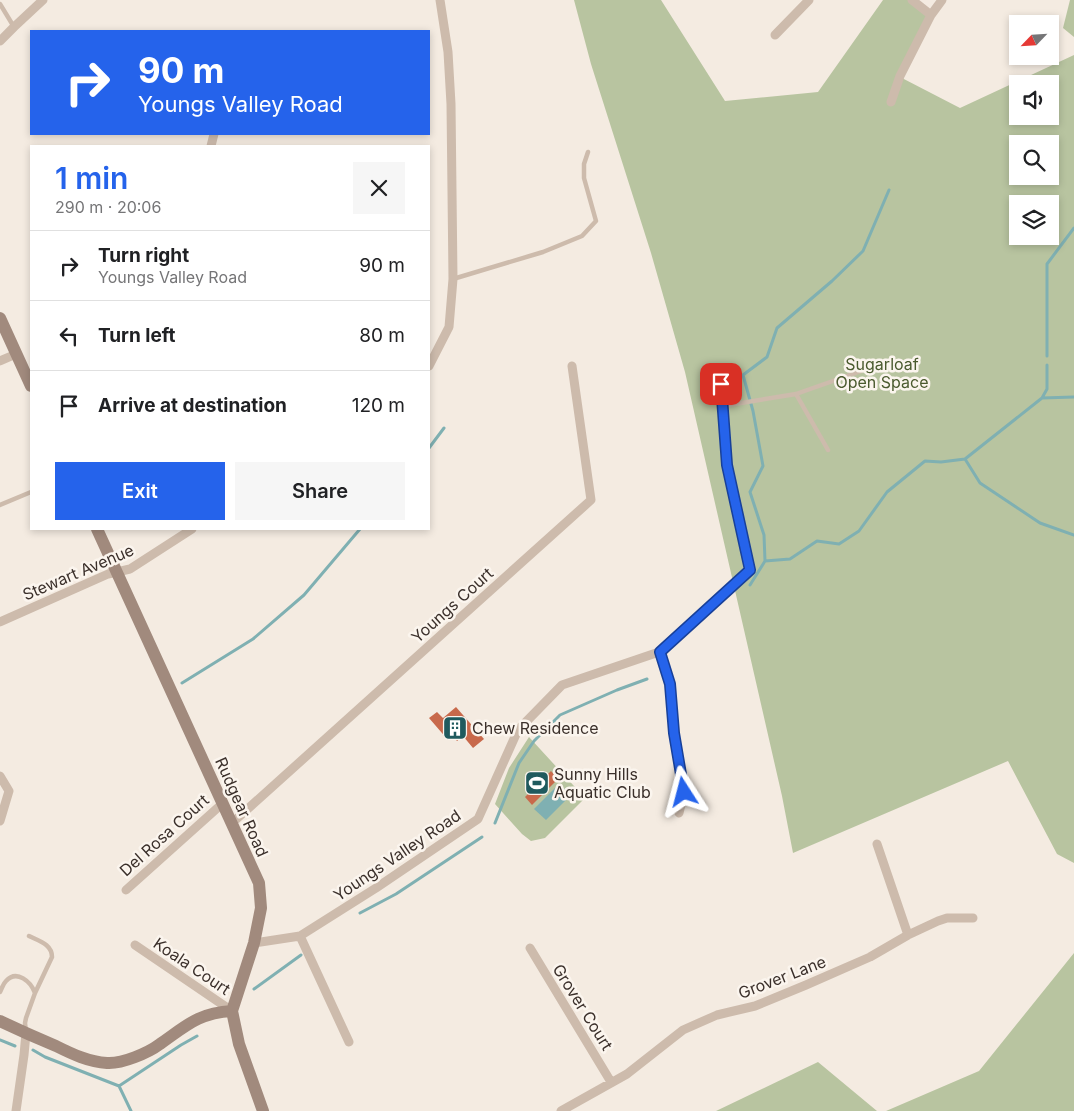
<!DOCTYPE html>
<html lang="en">
<head>
<meta charset="utf-8">
<style>
  :root { --surface:#fff; --page:#f6f6f6; --text:#202124; --muted:#757577; --line:#e0e0e0; --accent:#2563eb }
  body { margin:0; font-family:Inter,sans-serif; background:var(--page); color:var(--text); height:100vh; display:flex; flex-direction:column; font-size:19px; white-space:nowrap }
  * { box-sizing:border-box; margin:0 }
  p { font-size:16px; color:var(--muted) }
  .icon { flex:none; width:28px; height:28px; fill:none; stroke:currentColor; stroke-width:2; stroke-linecap:round; stroke-linejoin:round }
  .map { position:relative; flex:1; overflow:hidden }
  .panel { position:absolute; left:30px; top:145px; width:400px; height:385px; display:flex; flex-direction:column; background:var(--surface); border-radius:0px; box-shadow:0 2px 8px #0003 }
  .panel>* { flex:none }
  .top-card { position:absolute; left:30px; top:30px; width:400px; height:105px; border-radius:0px; box-shadow:0 2px 8px #0003; background:#2563eb; color:#fff; overflow:hidden }
  .needle { width:32px; rotate:245deg }
  .controls { position:absolute; left:1009px; top:15px; display:grid; gap:10px }
  .controls a { display:grid; place-items:center; width:50px; height:50px; border-radius:0px; background:var(--surface); box-shadow:0 2px 8px #0003; font-size:25px }
  .pin { position:absolute; display:grid; place-items:center; width:42px; height:42px; color:#fff; margin:-21px; border-radius:10px; box-shadow:0 2px 8px #0006 }
  .me { position:absolute; width:55px; margin:-28px; rotate:351deg; stroke-linejoin:round; filter:drop-shadow(0 0 4px #0008) }
  .turn { display:flex; align-items:center; gap:18px; height:105px; padding:0 25px; font-size:22px }
  .turn .icon { width:65px; height:65px; stroke-width:2.5 }
  .turn b { display:block; font-size:35px; line-height:42px }
  .round { display:grid; place-items:center; flex:none; width:52px; height:52px; border-radius:0px; background:var(--page) }
  .overview { display:flex; align-items:center; justify-content:space-between; height:85px; padding:0 25px }
  h1 { font-size:30px; font-weight:600; line-height:38px; color:var(--accent) }
  .button { display:flex; gap:10px; margin-top:auto; padding:10px 25px }
  .button a { flex:1; height:58px; border-radius:0px; background:var(--accent); color:#fff; font-size:20px; font-weight:600; line-height:58px; text-align:center }
  .button a+a { background:var(--page); color:var(--text) }
  ul { padding:0; list-style:none }
  li { display:flex; align-items:center; gap:15px; height:70px; padding:0 25px; border-top:1px solid var(--line) }
  li div { flex:1 }
  li b { display:block; font-size:19px }
  li em { font-style:normal }
  .map>svg:first-child { display:block }
  .green { fill:#b8c4a0; fill-rule:evenodd }
  .water { fill:#7fb0b2 }
  .lines { fill:none; stroke-linecap:round; stroke-linejoin:round }
  .stream { stroke:#7fb0b2; stroke-width:3 }
  .building { fill:#c8694b }
  .lane { stroke:#cdbbac; stroke-width:4.5 }
  .street { stroke:#cdbbac; stroke-width:9 }
  .secondary { stroke:#a18a7d; stroke-width:12 }
  .route-casing { stroke:#184099; stroke-width:12 }
  .route { stroke:#2563eb; stroke-width:9 }
  .labels { text-anchor:middle; stroke-width:5; stroke-linejoin:round; paint-order:stroke }
  .park-label { font-size:16px; fill:#4a5a2e; stroke:#fbf5ee }
  .street-label { font-size:16px; fill:#3b302b; stroke:#fbf5ee }
  .poi-label { font-size:16px; fill:#3b302b; stroke:#fbf5ee; text-anchor:start }
</style>
</head>
<body>
<div class="map">
<svg width="1074" height="1111" viewBox="0 0 1074 1111">
  <rect width="100%" height="100%" fill="#f4ebe1"/>
  <!-- green -->
  <path class="green" d="M574 0H661L725 101 818 92 883 0H912L931 15 900 77 960 108 1074 55V863L1057 854 1008 761 793 853 782 796 685 372 651 253 591 64ZM1018 84H1050V116H1018ZM1018 144H1050V176H1018ZM1018 204H1050V236H1018Z
    M1070 0H1074V37L1063 28Z
    M529 737 585 798 545 838 531 841 522 834 495 804 509 768Z
    M1074 953V1111H886L979 1071Z
    M818 1062 877 1111H716Z"/>
  <!-- water -->
  <path class="water" d="M559 784 571 795 546 820 534 809Z"/>
  <g class="lines">
    <!-- stream -->
    <path class="stream" d="M1047 356V264L1074 228
      M1042 398 1074 397
      M429 448 444 428
      M965 459 980 483 1040 523 1074 535
      M965 459 1042 398 1047 389V365
      M765 561 764 535 750 492 763 466 753 411 743 375 767 357 777 328 832 281 863 251 889 190
      M750 585 765 561 790 559 817 541 839 544 859 531 887 492 925 461 941 462 965 459
      M182 683 253 639 304 595 360 529
      M495 823 519 763 534 741 560 715 617 690 647 679
      M360 913 396 894 482 837
      M254 989 301 955
      M0 1040 15 1046
      M33 1050 45 1057 119 1086 131 1111
      M119 1086 181 1045 197 1036"/>
  </g>
  <!-- building -->
  <path class="building" d="M456 707 484 739 473 748 463 736 457 741 453 736 448 740 429 718 437 712 443 718Z
    M551 771 558 779 532 805 525 797Z"/>
  <g class="lines">
    <!-- lane -->
    <path class="lane" d="M0 4 14 27
      M453 279 543 252 582 236 596 221 584 178V164L588 152
      M721 384 727 465 750 570
      M796 394 867 369
      M723 406 796 394 828 450
      M0 505 31 492
      M0 992C2 988 3 984 6 981 17 969 31 982 35 993
      M26 1032 25 1023 26 1018 35 993 52 957C52 944 39 941 29 936"/>
    <!-- street -->
    <path class="street" d="M931 15 942 0
      M775 35 809 0
      M0 41 14 27 43 0
      M891 102 900 76 931 15 912 0
      M211 146 214 134
      M0 361 16 354
      M429 366 449 327 453 279 451 104 448 52 440 0
      M0 622 108 574 130 569 192 529
      M659 652 670 684 674 733 684 792 679 813
      M0 776 9 791 0 821
      M232 823 591 500 572 366
      M877 844 908 935
      M126 890 223 803
      M300 936 349 1042
      M254 943 300 936 376 888 478 819 518 730 562 685 659 652 750 570
      M135 945 232 1011
      M530 948 611 1082
      M16 1111 24 1055 26 1033
      M561 1111 627 1074 683 1030 717 1015 755 1006 806 985 870 957 908 935 938 921 947 918H973"/>
    <!-- secondary -->
    <path class="secondary" d="M0 318 31 386
      M97 529 259 883 261 908 254 943 232 1011 239 1044 263 1111
      M0 1021C19 1030 37 1038 56 1046 72 1054 89 1062 107 1063 122 1064 148 1053 160 1044 186 1026 198 1013 232 1011"/>
  </g>
  <g class="lines">
    <defs>
      <path id="route" d="M684 792 674 733 670 684 660 652 750 570 727 465 721 384"/>
    </defs>
    <!-- route casing -->
    <use href="#route" class="route-casing"/>
    <!-- route -->
    <use href="#route" class="route"/>
  </g>
  <!-- icons -->
  <defs>
    <symbol id="building-square" viewBox="-11 -11 22 22"><rect x="-9" y="-9" width="18" height="18" rx="4" fill="#1f5a5e" stroke="#fbf5ee"/><path d="M-4-6H4V6H1V3H-1V6H-4ZM-2.5-4.3h1.7v1.8h-1.7ZM.8-4.3h1.7v1.8H.8ZM-2.5-1h1.7V.8h-1.7ZM.8-1h1.7V.8H.8Z" fill="#fff"/></symbol>
    <symbol id="stadium-square" viewBox="-11 -11 22 22"><rect x="-9" y="-9" width="18" height="18" rx="4" fill="#1f5a5e" stroke="#fbf5ee"/><path d="M0-5a6.5 5 0 1 0 0 10a6.5 5 0 1 0 0-10ZM-3.5-1.8h7v3.6h-7Z" fill="#fff"/></symbol>
  </defs>
  <g fill-rule="evenodd">
    <use href="#building-square" x="441" y="714" width="28" height="28"/>
    <use href="#stadium-square" x="523" y="769" width="28" height="28"/>
  </g>
  <g class="labels">
    <!-- park labels -->
    <g class="park-label">
      <text x="882" y="370">Sugarloaf<tspan x="882" dy="18">Open Space</tspan></text>
    </g>
    <!-- street labels -->
    <g class="street-label">
      <text transform="translate(78 572) rotate(-23)" y="6">Stewart Avenue</text>
      <text transform="translate(452 605) rotate(-42)" y="6">Youngs Court</text>
      <text transform="translate(242 807) rotate(66)" y="6">Rudgear Road</text>
      <text transform="translate(164 835) rotate(-42)" y="6">Del Rosa Court</text>
      <text transform="translate(397 855) rotate(-34)" y="6">Youngs Valley Road</text>
      <text transform="translate(192 966) rotate(34)" y="6">Koala Court</text>
      <text transform="translate(782 977) rotate(-21)" y="6">Grover Lane</text>
      <text transform="translate(583 1007) rotate(58)" y="6">Grover Court</text>
    </g>
    <!-- poi labels -->
    <g class="poi-label">
      <text x="472" y="734">Chew Residence</text>
      <text x="554" y="780">Sunny Hills<tspan x="554" dy="18">Aquatic Club</tspan></text>
    </g>
  </g>
</svg>
<div class="controls">
<a><svg class="needle" viewBox="-14 -14 28 28"><path d="M0-13l5 13h-10z" fill="#e53935"/><path d="M0 13l5-13h-10z" fill="#757577"/></svg></a>
<a><svg class="icon" aria-label="sound" viewBox="0 0 24 24"><path d="M4 9h4l5-4v14l-5-4H4zM17 9q2 3 0 6"/></svg></a>
<a><svg class="icon" aria-label="search" viewBox="0 0 24 24"><circle cx="10" cy="10" r="6"/><path d="M15 15l6 6"/></svg></a>
<a><svg class="icon" aria-label="layers" viewBox="0 0 24 24"><path d="M12 4l9 5-9 5-9-5zM3 14l9 5 9-5"/></svg></a>
</div>
<div class="pin" style="left:721px;top:384px;background:#d93025"><svg class="icon" aria-label="arrive" viewBox="0 0 24 24"><path d="M6 21V4h12l-3 4 3 4H6"/></svg></div>
<svg class="me" style="left:684px;top:792px" viewBox="-20 -20 40 40"><path d="M0-17L14 15 0 8-14 15z" fill="#2563eb" stroke="#fff" stroke-width="4"/></svg>
<div class="top-card">
<div class="turn"><svg class="icon" aria-label="right" viewBox="0 0 24 24"><path d="M7 20v-9h11M14 6l5 5-5 5"/></svg><div><b>90 m</b>Youngs Valley Road</div></div>
</div>
<section class="panel">
<div class="overview"><div><h1>1 min</h1><p>290 m · 20:06</p></div><a class="round"><svg class="icon" aria-label="close" viewBox="0 0 24 24"><path d="M6 6l12 12M18 6L6 18"/></svg></a></div>
<ul>
<li><svg class="icon" aria-label="right" viewBox="0 0 24 24"><path d="M7 20v-9h11M14 6l5 5-5 5"/></svg><div><b>Turn right</b><p>Youngs Valley Road</p></div><em>90 m</em></li>
<li><svg class="icon" aria-label="left" viewBox="0 0 24 24"><path d="M17 20v-9H6M10 6l-5 5 5 5"/></svg><div><b>Turn left</b></div><em>80 m</em></li>
<li><svg class="icon" aria-label="arrive" viewBox="0 0 24 24"><path d="M6 21V4h12l-3 4 3 4H6"/></svg><div><b>Arrive at destination</b></div><em>120 m</em></li>
</ul>
<div class="button"><a>Exit</a><a>Share</a></div>
</section>
</div>
</body>
</html>
